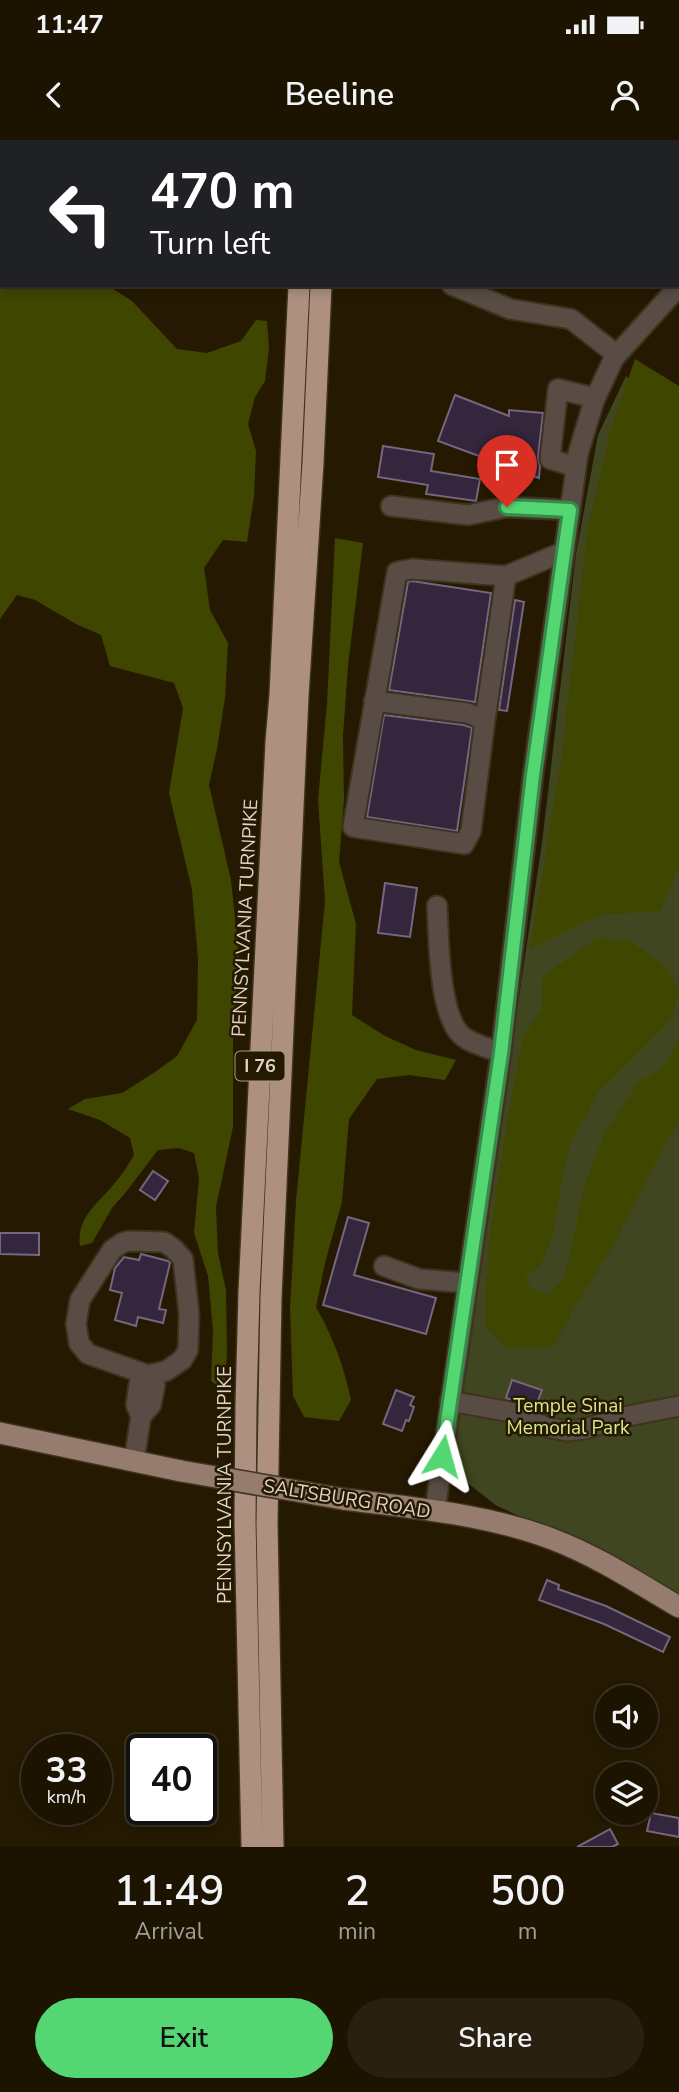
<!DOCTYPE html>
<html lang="en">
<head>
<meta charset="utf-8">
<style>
  :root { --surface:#1c1301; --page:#292010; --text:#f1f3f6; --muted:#a09e99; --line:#3a3223; --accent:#54d672 }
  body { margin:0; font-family:"Nunito Sans",sans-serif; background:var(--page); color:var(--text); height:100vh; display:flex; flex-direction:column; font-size:26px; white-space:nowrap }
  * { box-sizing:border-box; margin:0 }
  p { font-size:23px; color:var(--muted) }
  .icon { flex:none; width:38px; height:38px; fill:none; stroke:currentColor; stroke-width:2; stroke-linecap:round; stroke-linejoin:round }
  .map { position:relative; height:1707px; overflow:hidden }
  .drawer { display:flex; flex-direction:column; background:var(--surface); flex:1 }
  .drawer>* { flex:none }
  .top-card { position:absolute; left:0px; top:0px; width:679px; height:147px; box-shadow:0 4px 10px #0003,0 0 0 2px var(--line); background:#202124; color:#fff; overflow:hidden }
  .tools { position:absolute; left:595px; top:1545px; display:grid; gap:14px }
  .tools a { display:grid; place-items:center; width:63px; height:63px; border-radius:50%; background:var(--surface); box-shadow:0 4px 10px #0003,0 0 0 2px var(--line); font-size:35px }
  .speed { position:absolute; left:21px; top:1594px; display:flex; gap:14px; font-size:35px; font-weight:700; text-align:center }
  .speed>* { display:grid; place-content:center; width:91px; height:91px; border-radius:50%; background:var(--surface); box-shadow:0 4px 10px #0003,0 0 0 2px var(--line); line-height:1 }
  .speed small { font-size:18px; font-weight:400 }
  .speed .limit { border:4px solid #111; border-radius:10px; background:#fff; color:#111 }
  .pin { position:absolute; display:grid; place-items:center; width:60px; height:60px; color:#fff; margin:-72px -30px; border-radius:50% 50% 50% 0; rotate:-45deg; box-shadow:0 0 7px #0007 }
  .pin .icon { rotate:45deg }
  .me { position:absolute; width:77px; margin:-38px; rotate:8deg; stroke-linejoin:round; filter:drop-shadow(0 0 5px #0008) }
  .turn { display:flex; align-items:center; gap:24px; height:147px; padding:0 35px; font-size:32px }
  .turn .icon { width:91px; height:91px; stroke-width:2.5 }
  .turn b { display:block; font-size:49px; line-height:60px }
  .eta { display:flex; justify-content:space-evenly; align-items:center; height:119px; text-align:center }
  .eta b { font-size:42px; font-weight:600; line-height:49px }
  .button { display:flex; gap:14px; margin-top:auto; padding:14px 35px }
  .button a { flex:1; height:80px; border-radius:42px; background:var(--accent); color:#111; font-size:28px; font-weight:600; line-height:80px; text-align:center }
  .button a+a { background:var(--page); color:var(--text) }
  .status { display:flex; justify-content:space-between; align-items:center; height:49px; padding:0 35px; background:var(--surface); direction:ltr }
  .status svg { height:19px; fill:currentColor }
  header { display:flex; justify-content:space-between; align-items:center; height:91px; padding:0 35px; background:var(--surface); font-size:32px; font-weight:600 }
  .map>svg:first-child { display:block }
  .green { fill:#404620 }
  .forest { fill:#3f4600 }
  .building { fill:#34263c; stroke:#76667f; stroke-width:2 }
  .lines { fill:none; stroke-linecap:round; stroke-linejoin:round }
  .minor-casing { stroke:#3f331d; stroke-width:23 }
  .major-casing { stroke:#3f331d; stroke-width:24 }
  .highway-casing { stroke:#3f331d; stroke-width:24 }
  .minor { stroke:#584c45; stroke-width:19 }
  .major { stroke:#957c6f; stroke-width:21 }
  .highway { stroke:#ad907f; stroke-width:21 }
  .major-bridge-casing { stroke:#3f331d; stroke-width:24; stroke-linecap:butt }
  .major-bridge { stroke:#957c6f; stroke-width:21 }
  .route-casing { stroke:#378b4a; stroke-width:18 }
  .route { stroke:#54d672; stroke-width:12 }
  .labels { text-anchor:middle; stroke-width:5; stroke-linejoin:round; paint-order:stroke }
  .shield { fill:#251901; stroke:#a69d8c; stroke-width:2 }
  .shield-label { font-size:18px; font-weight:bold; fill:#ddd5c7 }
  .street-label { font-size:19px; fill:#ddd5c7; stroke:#251901 }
  .park-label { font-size:19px; fill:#d9e88b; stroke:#251901 }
</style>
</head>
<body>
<div class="status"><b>11:47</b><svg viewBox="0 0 49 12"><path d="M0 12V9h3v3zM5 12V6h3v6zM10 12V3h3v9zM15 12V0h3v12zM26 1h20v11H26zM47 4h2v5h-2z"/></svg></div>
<header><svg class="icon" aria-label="back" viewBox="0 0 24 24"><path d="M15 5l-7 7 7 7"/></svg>Beeline<svg class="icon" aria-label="person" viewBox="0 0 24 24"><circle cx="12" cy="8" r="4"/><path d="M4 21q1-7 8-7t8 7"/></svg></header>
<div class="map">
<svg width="679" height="1707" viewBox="0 0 679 1707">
  <rect width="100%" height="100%" fill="#251901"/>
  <!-- green -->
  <path class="green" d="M626 236 679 288V1455L619 1421 497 1366 461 1338 451 1310 542 703 576 414 598 295Z"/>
  <!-- forest -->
  <path class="forest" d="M40 0H285V2H44Z
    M0 113H2V145H107L132 161 177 209 207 213 241 201 256 180 267 181 269 209 265 241 255 257 248 284 256 311 254 356 247 402 223 400 204 428 210 470 228 503 225 558 217 609 209 645 231 740 239 816 233 896V987L216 1067 218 1113 226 1150 227 1214 224 1251 211 1241 213 1191 208 1136 194 1093 199 1038 194 1013 179 1008 158 1010 126 1052 112 1068 92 1103 80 1106C76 1077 98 1064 114 1044 122 1035 128 1025 134 1015L130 998 100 980 68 969 85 959 122 953 155 932 177 916 197 880 198 819 192 750 169 653 183 568 174 543 110 526 101 495 76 484 35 460 17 455 0 479Z
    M635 219 679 246V728L660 771 600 775 530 809 562 615 587 393 610 292Z
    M335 398 363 403 348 526 343 596 344 659 339 722 356 784 352 875 385 896 416 910 456 920 445 940 409 935 377 939 349 979 342 1062 325 1123 316 1167C333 1197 344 1226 351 1260L339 1281 304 1277 293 1256 290 1168 296 1061 325 761 318 660 327 563Z
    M597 798 630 801 665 826 679 852 671 879 597 954 570 1004 562 1038 553 1095 540 1126 525 1137 530 1147 548 1155 564 1139 586 1041 606 991 638 943 664 927 679 899V981L665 1004 609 1113 573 1169 554 1206 506 1209 485 1186 489 1102 506 988 523 897 542 869 543 836Z"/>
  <!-- building -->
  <path class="building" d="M455 255 509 276V270L543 273 538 318 540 326 539 338 438 301Z
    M383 306 434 314 431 331 480 339 476 361 426 354 428 345 378 337Z
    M412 441 491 453 475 562 389 550 408 442Z
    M515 460 524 462 507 571 499 570Z
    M384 575 464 585 472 588 457 691 367 677Z
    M385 743 417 748 410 797 378 793Z
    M153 1031 168 1041 155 1060 140 1050Z
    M348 1077 369 1083 354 1135 436 1158 426 1194 323 1165Z
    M0 1093H39V1115L0 1114Z
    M141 1114 168 1121 170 1123 159 1169 166 1170 163 1183 138 1177 136 1186 115 1180 122 1153 110 1150 115 1128 124 1117 139 1120Z
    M512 1240 542 1250 535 1268 506 1258Z
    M396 1250 414 1257 410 1265 414 1267 409 1281 406 1280 402 1291 383 1284Z
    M547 1440 559 1445 558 1449 606 1466 670 1497 663 1512 604 1484 539 1460Z
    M651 1673 679 1678V1697L647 1691Z
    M610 1689 618 1704 612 1707H577Z"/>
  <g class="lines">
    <defs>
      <path id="minor" d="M556 0 560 2
        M677 49H679
        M452 145 510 169 571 179 617 215
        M576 327 550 319 558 249 595 258
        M391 366 468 375 507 367 570 370
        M374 561 467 573 485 580 471 691 464 704 353 687C367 602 382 517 397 432L412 429 506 436 563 412
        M485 580 506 436
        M437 766C439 797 438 881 465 898 475 905 490 908 501 913
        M384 1126 419 1139 467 1143
        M450 1261 516 1273 546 1287 567 1291 585 1289 618 1278 679 1266
        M134 1321 141 1276 151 1265 155 1245 148 1235 88 1214 79 1203 76 1184 80 1160 112 1110 122 1103 129 1101 164 1102 174 1109 183 1119 189 1174 188 1210 182 1220 166 1231 148 1235 139 1244 136 1265 141 1276
        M435 1371 501 913 533 635 578 314 594 261 614 218 679 146"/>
      <path id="major" d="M0 1293 181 1331
        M343 1359C413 1368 486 1374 552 1399 597 1416 638 1443 679 1467"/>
      <path id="highway" d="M306 2V0
        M328 2V0
        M252 1707 245 1381 246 1265 249 1152 276 602 280 555 299 145
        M273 1707 267 1383 271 1157 298 556 313 323 321 145"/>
    </defs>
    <!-- minor casing -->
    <use href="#minor" class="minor-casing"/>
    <!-- major casing -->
    <use href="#major" class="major-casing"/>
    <!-- highway casing -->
    <use href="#highway" class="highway-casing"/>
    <!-- minor -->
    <use href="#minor" class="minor"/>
    <!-- major -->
    <use href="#major" class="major"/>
    <!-- highway -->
    <use href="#highway" class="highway"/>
    <defs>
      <path id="major-bridge" d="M181 1331 343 1359"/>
    </defs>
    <!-- major-bridge casing -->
    <use href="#major-bridge" class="major-bridge-casing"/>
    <!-- major-bridge -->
    <use href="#major-bridge" class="major-bridge"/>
  </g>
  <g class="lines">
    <defs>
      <path id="route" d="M442 1316 501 913 533 635 570 370 507 367"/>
    </defs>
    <!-- route casing -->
    <use href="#route" class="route-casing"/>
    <!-- route -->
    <use href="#route" class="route"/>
  </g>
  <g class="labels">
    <!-- shield labels -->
    <rect class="shield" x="235.5" y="911.5" width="49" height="29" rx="5"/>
    <g class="shield-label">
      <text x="260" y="932">I 76</text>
    </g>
    <!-- street labels -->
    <g class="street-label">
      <text transform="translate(244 778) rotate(-87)" y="7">PENNSYLVANIA TURNPIKE</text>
      <text transform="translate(224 1345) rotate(-90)" y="7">PENNSYLVANIA TURNPIKE</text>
      <text transform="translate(347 1358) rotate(9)" y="7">SALTSBURG ROAD</text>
    </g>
    <!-- park labels -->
    <g class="park-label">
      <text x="568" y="1272">Temple Sinai<tspan x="568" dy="22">Memorial Park</tspan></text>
    </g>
  </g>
</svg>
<div class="tools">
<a><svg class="icon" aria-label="sound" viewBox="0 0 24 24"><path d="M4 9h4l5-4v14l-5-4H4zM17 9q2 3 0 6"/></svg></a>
<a><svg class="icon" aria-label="layers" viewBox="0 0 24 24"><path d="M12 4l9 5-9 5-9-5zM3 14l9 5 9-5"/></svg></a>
</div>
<div class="speed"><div>33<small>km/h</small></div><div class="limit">40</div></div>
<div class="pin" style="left:507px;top:367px;background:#d93025"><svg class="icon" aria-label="arrive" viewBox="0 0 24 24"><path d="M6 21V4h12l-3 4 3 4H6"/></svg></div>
<svg class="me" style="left:442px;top:1316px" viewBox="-20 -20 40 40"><path d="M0-17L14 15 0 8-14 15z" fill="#54d672" stroke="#fff" stroke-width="4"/></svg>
<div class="top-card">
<div class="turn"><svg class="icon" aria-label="left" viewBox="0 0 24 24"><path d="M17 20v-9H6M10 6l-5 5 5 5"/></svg><div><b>470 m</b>Turn left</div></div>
</div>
</div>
<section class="drawer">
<div class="eta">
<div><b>11:49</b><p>Arrival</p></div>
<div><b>2</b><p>min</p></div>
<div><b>500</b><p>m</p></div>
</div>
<div class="button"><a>Exit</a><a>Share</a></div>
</section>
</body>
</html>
